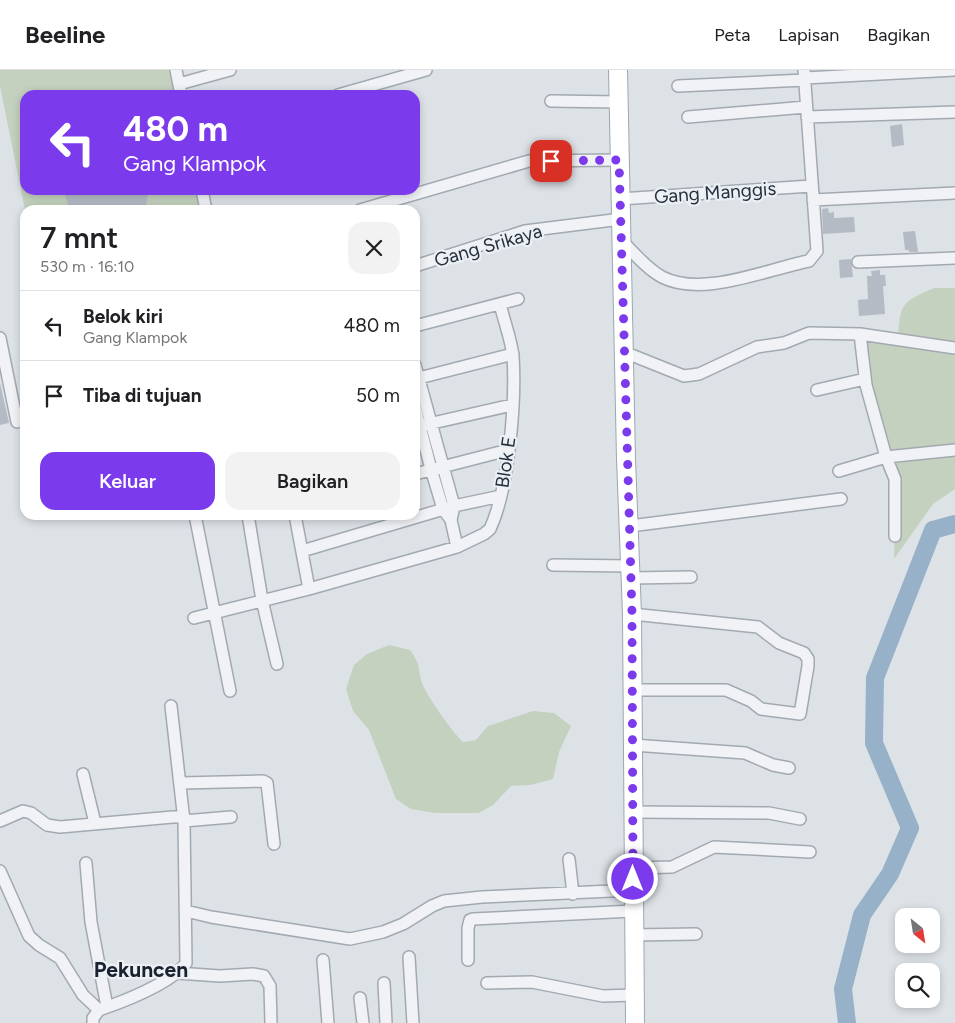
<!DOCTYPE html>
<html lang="id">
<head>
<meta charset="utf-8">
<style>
  :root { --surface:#fff; --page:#f2f2f2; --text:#202124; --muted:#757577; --line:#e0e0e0; --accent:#7c3aed }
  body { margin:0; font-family:Figtree,sans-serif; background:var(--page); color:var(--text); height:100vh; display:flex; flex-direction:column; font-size:19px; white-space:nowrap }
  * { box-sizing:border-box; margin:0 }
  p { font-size:16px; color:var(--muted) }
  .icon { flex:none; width:28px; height:28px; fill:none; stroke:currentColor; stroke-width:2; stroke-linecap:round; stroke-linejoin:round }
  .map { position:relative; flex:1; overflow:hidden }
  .drawer { position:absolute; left:20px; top:135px; width:400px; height:315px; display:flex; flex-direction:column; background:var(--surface); border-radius:15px; box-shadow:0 2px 8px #0003 }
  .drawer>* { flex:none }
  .banner { position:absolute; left:20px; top:20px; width:400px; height:105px; border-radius:15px; box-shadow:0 2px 8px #0003; background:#7c3aed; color:#fff; overflow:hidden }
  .needle { width:32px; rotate:150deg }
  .buttons { position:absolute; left:895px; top:838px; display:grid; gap:10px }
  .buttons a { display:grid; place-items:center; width:45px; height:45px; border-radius:10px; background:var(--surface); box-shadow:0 2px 8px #0003; font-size:25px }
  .pin { position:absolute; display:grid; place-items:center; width:42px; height:42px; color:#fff; margin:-21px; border-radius:10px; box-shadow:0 2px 8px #0006 }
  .me { position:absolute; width:55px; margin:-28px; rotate:0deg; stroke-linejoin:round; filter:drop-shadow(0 0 4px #0008) }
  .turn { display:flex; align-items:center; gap:18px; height:105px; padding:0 20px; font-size:22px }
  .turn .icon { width:65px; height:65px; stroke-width:2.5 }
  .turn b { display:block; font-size:35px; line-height:42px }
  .round { display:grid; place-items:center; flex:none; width:52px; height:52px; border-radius:15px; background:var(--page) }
  .summary { display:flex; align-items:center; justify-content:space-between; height:85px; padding:0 20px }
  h1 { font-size:30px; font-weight:600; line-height:38px }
  .primary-button { display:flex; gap:10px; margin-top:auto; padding:10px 20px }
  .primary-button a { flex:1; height:58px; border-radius:15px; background:var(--accent); color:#fff; font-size:20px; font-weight:600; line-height:58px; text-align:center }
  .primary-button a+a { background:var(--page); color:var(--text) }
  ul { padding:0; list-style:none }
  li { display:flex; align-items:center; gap:15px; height:70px; padding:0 20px; border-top:1px solid var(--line) }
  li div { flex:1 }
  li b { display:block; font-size:19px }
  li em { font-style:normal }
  header { display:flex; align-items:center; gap:30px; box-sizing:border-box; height:70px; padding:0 25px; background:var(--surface); border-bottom:1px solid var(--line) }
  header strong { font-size:24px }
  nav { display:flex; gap:28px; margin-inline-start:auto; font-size:18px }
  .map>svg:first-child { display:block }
  .green { fill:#c4d1be }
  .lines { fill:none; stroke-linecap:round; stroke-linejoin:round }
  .river { stroke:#97b2c8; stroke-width:18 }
  .building { fill:#b4bbc4 }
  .street-casing { stroke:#a2a9b1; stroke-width:14 }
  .primary-casing { stroke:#9ca7b3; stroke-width:20 }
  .street { stroke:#f0f2f5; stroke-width:11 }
  .primary { stroke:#fff; stroke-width:18 }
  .route { stroke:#7c3aed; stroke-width:9; stroke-dasharray:0 16.2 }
  .labels { text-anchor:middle; stroke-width:4.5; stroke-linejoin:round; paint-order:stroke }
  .street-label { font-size:19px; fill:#26313e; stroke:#ecf0f5 }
  .quarter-label { font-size:21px; font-weight:bold; fill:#19222e; stroke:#ecf0f5 }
</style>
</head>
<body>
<header>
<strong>Beeline</strong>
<nav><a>Peta</a><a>Lapisan</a><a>Bagikan</a></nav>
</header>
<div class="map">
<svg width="955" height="953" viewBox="0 0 955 953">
  <rect width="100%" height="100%" fill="#dde2e7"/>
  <!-- green -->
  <path class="green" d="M0 0H171L176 25H25V120H195L199 140H25L0 16Z
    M934 218H955V419L933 434 894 489C897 413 876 338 860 264L898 269C900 233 902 232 934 218Z
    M389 575 410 580C422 597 417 596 422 613 426 625 453 663 463 672L476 670 488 656 533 641 554 643 571 656 559 682 553 709 530 715 511 716 493 735 479 743H435L411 739 396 729 369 660 353 641 346 619 354 595 367 584Z"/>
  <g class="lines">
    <!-- river -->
    <path class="river" d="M847 953 843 919 862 845 890 804 910 758 874 673 875 608 933 460 955 454"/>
  </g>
  <!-- building -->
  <path class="building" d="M902 54 904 75 892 77 890 56Z
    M63 120H149L145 140H70Z
    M828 138 829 143 834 142V148L854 147 855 162 823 164 822 139Z
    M915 161 918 182H909V180H905L903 162Z
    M851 189 853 207 840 208 839 190Z
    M880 200V205H885L886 216H883L885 244 859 246 858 230 868 229 867 206H872L871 201Z
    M0 313 9 353 0 355Z"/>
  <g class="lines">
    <defs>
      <path id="street" d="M176 0 181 25
        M805 8 955 0
        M179 14 230 0
        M678 16 805 10
        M338 25 426 0
        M551 31 619 32
        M688 47 806 37
        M807 47 955 42
        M202 120 206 140
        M620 129 811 116
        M813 130 955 123
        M360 140 529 91 619 90
        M622 171C634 183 647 199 662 207 703 228 767 199 809 191L817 181 804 0
        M858 192 955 188
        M415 196 525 161 621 149
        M415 256 518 229
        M860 264 866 315 886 387 955 380
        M0 268 17 352
        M624 282 684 306 699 304 757 277 784 273 809 263 860 264 955 278
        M415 295 454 436 451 450
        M415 309 513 284
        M817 320 865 309
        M415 337 431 399 443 439 451 450 457 477
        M424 355 512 335
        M839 401 886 387 895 409V466
        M415 404 508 380
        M195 445 230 621
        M248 445 262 530 277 594
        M295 445 309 519
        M630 456 841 429
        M302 481 454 436 501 426
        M553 495 630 496
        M631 508 691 507
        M194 548 309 519 457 477 484 464 490 459C509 418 516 331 513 286 511 269 504 251 500 234
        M632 620H726L751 631 761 639 800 644 808 596V589L804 583 779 573 758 557 632 544
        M633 675 745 683 773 695 789 698
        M83 704 95 753
        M181 713 263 711 267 713 274 774
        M633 742 769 743 800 749
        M0 751 23 741 31 743 47 755 60 757 184 746
        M184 751 231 747
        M569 789 573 824
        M86 793 91 852 107 937
        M633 798 672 797 714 777 810 782
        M0 801 29 866 39 875 60 888 83 925 99 940
        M186 841 211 847 350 869 383 862 403 854 432 836 444 831 482 827 633 820
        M633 865 696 864
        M409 887 413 953
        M323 890 328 953
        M468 890V858L470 850 473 849 633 841
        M177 903 220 906 253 904 264 906 270 916 271 953
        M384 913 386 953
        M487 913 532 912 603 926 634 925
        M360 928 363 953
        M93 953V948L99 940C122 932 172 913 186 893L184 751 171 636"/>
      <path id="primary" d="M618 0 626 389 632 544 635 953"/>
    </defs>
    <!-- street casing -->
    <use href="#street" class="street-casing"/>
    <!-- primary casing -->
    <use href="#primary" class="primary-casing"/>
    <!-- street -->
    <use href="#street" class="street"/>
    <!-- primary -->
    <use href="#primary" class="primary"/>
  </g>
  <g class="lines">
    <!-- route -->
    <path class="route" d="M551 91 619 90 632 544 633 809"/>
  </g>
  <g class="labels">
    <!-- street labels -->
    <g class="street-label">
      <text transform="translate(715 122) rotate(-4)" y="7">Gang Manggis</text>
      <text transform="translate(488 175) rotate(-16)" y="7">Gang Srikaya</text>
      <text transform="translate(505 392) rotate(-82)" y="7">Blok E</text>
    </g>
    <!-- quarter labels -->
    <g class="quarter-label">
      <text x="141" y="907">Pekuncen</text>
    </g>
  </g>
</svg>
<div class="buttons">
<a><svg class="needle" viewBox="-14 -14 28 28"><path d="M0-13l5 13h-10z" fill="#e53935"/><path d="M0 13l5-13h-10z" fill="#757577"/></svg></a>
<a><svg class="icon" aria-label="search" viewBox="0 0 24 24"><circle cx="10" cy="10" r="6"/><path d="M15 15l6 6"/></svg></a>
</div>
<div class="pin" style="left:551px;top:91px;background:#d93025"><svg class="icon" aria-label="arrive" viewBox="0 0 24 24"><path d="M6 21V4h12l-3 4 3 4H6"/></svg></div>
<svg class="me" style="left:633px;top:809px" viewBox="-20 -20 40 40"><circle r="17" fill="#7c3aed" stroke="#fff" stroke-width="3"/><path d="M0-11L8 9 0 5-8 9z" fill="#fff"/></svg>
<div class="banner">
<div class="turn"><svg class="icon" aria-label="left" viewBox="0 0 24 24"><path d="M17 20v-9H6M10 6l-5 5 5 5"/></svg><div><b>480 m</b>Gang Klampok</div></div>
</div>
<section class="drawer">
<div class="summary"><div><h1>7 mnt</h1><p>530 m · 16:10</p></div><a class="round"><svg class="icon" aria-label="close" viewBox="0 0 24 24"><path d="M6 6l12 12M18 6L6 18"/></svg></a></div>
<ul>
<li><svg class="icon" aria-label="left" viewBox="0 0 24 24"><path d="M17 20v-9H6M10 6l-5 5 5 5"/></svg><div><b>Belok kiri</b><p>Gang Klampok</p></div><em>480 m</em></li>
<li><svg class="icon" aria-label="arrive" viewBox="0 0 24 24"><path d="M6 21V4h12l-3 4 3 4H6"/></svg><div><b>Tiba di tujuan</b></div><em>50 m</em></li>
</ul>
<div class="primary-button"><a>Keluar</a><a>Bagikan</a></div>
</section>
</div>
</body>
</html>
